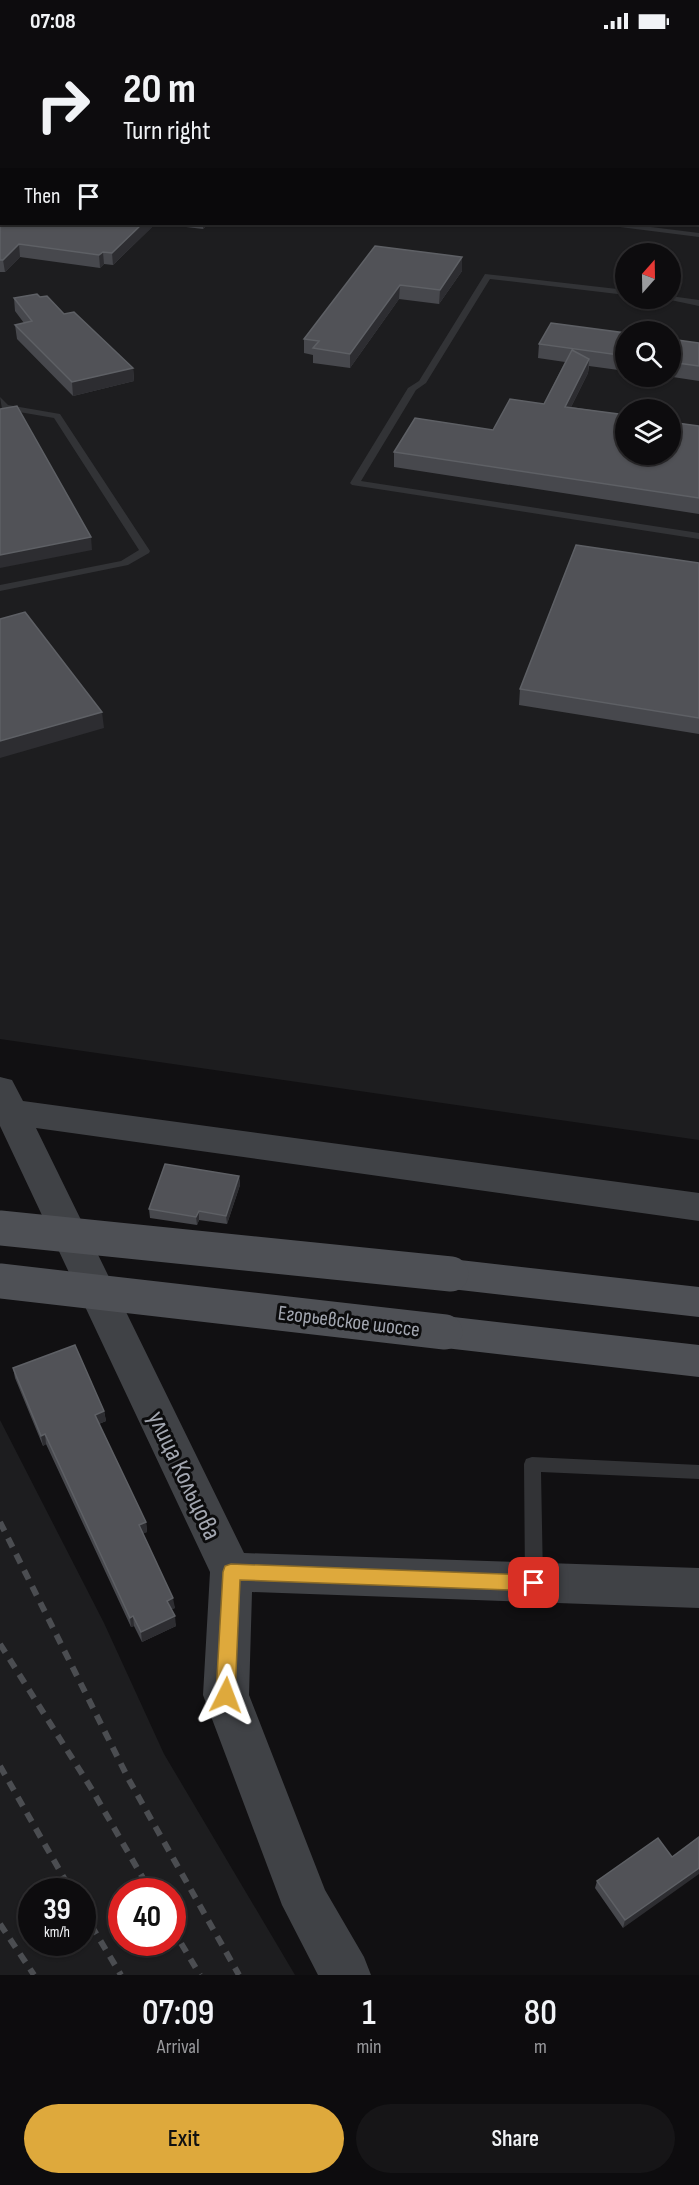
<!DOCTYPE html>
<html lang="en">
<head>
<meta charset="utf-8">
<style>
  :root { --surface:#0d0c0e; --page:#161517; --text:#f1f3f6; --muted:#9a9b9e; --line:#2d2c2e; --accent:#dea93c }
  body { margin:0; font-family:"Sofia Sans Condensed",sans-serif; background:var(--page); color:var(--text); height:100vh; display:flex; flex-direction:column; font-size:22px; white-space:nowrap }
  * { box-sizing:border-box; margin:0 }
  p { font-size:20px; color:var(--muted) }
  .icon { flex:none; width:33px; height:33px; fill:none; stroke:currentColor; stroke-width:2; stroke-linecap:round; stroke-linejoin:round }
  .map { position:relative; height:1933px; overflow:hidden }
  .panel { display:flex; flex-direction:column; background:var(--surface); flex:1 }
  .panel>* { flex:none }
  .top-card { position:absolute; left:0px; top:0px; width:699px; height:183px; box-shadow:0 2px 4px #0004,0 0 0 2px var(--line); background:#0d0c0e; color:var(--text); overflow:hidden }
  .needle { width:39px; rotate:20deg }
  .buttons { position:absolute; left:615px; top:201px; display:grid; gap:12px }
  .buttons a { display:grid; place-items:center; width:66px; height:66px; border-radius:50%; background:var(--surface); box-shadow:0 2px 4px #0004,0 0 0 2px var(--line); font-size:30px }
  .speed { position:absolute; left:18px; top:1836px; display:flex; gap:12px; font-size:30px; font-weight:700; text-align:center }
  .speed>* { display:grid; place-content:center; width:78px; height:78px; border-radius:50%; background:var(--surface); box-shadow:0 2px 4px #0004,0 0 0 2px var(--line); line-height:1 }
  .speed small { font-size:15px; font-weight:400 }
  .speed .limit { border:9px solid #d22; background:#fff; color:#111 }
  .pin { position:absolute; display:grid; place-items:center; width:51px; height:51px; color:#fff; margin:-26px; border-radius:12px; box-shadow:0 3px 9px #0006 }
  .me { position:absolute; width:66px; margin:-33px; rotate:3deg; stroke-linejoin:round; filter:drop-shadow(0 0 4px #0008) }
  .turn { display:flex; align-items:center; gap:21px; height:126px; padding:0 24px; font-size:27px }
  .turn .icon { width:78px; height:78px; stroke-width:2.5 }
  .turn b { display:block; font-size:42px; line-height:51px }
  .then { display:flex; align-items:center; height:57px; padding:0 24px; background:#0003; gap:12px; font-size:22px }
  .eta { display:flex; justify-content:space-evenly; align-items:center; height:102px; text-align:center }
  .eta b { font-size:36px; font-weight:600; line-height:42px }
  .action { display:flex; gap:12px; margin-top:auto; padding:12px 24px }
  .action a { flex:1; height:69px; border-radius:36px; background:var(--accent); color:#111; font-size:24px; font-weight:600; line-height:69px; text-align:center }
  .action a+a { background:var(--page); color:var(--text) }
  .status { display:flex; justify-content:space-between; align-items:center; height:42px; padding:0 30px; background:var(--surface); direction:ltr }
  .status svg { height:16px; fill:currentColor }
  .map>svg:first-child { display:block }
  .built { fill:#1d1d1f; fill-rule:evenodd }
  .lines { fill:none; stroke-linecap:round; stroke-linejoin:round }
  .lane { fill:#323336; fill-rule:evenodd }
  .secondary { fill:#404246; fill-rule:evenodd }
  .primary { fill:#4e5055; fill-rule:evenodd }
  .rail-far1 { stroke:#4b4d51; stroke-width:2; stroke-dasharray:4 3; stroke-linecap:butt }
  .rail { stroke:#4b4d51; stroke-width:6; stroke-dasharray:10 8; stroke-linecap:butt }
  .primary-bridge { stroke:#4e5055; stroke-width:35 }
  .wall { fill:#47484d }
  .shaded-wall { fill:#2d2d31 }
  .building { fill:#515257; stroke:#5e6065; stroke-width:1.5 }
  .route { fill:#dea93c; stroke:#906e27; stroke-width:1.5 }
  .labels { text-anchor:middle; stroke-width:6; stroke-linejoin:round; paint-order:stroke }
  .street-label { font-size:21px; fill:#a3a7b1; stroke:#0c0c0d }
  .near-street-label { font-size:26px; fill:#a3a7b1; stroke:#0c0c0d }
</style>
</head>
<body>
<div class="status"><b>07:08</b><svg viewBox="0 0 49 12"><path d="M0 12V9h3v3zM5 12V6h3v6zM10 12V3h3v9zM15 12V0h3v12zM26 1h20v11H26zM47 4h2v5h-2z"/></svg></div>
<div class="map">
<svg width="699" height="1933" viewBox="0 0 699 1933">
  <rect width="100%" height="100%" fill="#111012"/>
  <!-- built -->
  <path class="built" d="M0 0H699V1098L0 997ZM2 2H698V182H2ZM626 212H670V256H626ZM626 290H670V334H626ZM626 368H670V412H626Z
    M0 1378 104 1581 164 1712 295 1933H0ZM32 1850H82V1900H32ZM122 1850H172V1900H122Z"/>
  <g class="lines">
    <!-- lane -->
    <path class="lane" d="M698 79H699V83H698Z
      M608 182H627L699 191V195L612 184Z
      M485 232 626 248V253L490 237 426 341 416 348 361 439 699 491V497L352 443 350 441 408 346 419 339Z
      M670 254 699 258V264L661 256H670Z
      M0 355 8 363 60 372 150 509 149 511 128 523 0 549V543L121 519 139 508 54 376 2 367Z
      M532 1415 699 1423V1437L541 1430 543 1538 540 1544 534 1546 528 1544 525 1538 524 1422 526 1417Z"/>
    <!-- secondary -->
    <path class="secondary" d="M0 1035 12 1038 23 1059 699 1151V1179L36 1086 244 1511 699 1526V1566L252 1550 249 1653 325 1848 364 1915 371 1933H318L282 1863 203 1653 210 1530 0 1084Z"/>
    <!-- primary -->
    <path class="primary" d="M451 1217 699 1245V1275L451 1247 438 1243 432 1232 438 1221Z
      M445 1274 699 1303V1335L445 1306 431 1301 426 1290 431 1279Z"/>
    <!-- rail-far1 -->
    <path class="rail-far1" d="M0 81 2 83"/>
    <!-- rail -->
    <path class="rail" d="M0 1480 129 1738 239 1933
      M0 1602 91 1746 151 1850
      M0 1724 72 1850
      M82 1868 121 1933
      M0 1882 34 1933
      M172 1886 200 1933"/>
    <!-- primary-bridge -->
    <path class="primary-bridge" d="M0 1186 451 1232
      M0 1239 445 1290"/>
  </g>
  <!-- wall -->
  <path class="wall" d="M699 0V60H698V2Z
    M0 5H2V48H0V25L1 24 0 23Z
    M698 93H699V147H698Z
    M0 140 2 182H155L113 223 104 222 100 226 20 215 5 230H0Z
    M161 182H208L203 187Z
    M375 204 462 215V229L439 262 399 257 350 326 313 321V313L304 311V297Z
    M40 255 64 272 133 326 134 339 73 354 17 297 15 283 24 281 15 269 14 256Z
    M626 291V329L589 324 588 331 571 365 699 384V472L394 425V410L493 388 544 362 565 320 538 316 539 302Z
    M670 297 699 301V339L666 334H670Z
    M699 521V692L519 663 520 647Z
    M239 1134 240 1143 227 1182 199 1178 197 1183 150 1176 149 1167Z
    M13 1326 104 1369 106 1379 99 1382 146 1480 147 1490 143 1491 175 1566 171 1567 176 1584 142 1600 134 1584 131 1585 46 1402 43 1404 15 1336Z
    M672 1815 623 1886 595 1846 597 1839Z"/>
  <!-- shaded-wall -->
  <path class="shaded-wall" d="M142 182H155L113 223 112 211Z
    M203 182H208L203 187Z
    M19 202 20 215 5 230 3 218Z
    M103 210 104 222 100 226 99 213Z
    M462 215V229L439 262 440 248Z
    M400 243 399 257 350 326V312Z
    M589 317 588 331 564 379 565 365Z
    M133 326 134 339 73 354 72 340Z
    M91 495 92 508 0 526V513Z
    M102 670 104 686 0 716V699Z
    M239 1134 240 1143 227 1182 226 1174Z
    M199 1169V1178L197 1183 196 1175Z
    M104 1369 106 1379 96 1383 95 1373Z
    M45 1392 46 1402 43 1404 41 1394Z
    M146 1480 147 1490 140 1493 139 1483Z
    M173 1556 175 1566 168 1569 167 1559Z
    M133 1574 134 1584 131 1585 130 1576Z
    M175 1574 176 1584 142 1600 141 1590Z
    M699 1826V1832L623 1886 625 1878Z"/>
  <!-- building -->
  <path class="building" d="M11 0H395L409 2H8Z
    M593 0H699V20H698V28H699V49H698V2H592Z
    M0 5H2V14L0 13Z
    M2 24V38L0 37V25Z
    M698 93H699V135H698Z
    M0 140H2V182H142L112 211 103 210 99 213 19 202 3 218H0Z
    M375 204 462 215 440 248 400 243 350 312 313 306 319 299 304 297Z
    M37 252 40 255 47 254 64 272 74 270 133 326 72 340 15 283 32 279 14 256Z
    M551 281 626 291V314L539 302Z
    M670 297 699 301V324L670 320Z
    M572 308 589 317 565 365 626 373V412H670V380L699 384V456L394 410 415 376 493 388 510 357 544 362Z
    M17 364 91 495 0 513V367Z
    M576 503 699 521V676L520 647Z
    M25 570 102 670 0 699V577Z
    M165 1122 239 1134 226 1174 199 1169 196 1175 149 1167Z
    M75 1303 104 1369 95 1373 146 1480 139 1483 173 1556 167 1559 175 1574 141 1590 133 1574 130 1576 45 1392 41 1394 13 1326Z
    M699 1795V1826L625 1878 597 1839 658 1796 672 1815Z"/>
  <!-- route -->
  <path class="route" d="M231 1522 534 1533 541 1535 543 1541 541 1547 534 1549 240 1538 235 1653 232 1660 226 1662 219 1660 216 1653 223 1530 225 1524Z"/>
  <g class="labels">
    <!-- street labels -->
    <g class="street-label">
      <text transform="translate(349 1279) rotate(7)" y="7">Егорьевское шоссе</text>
    </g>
    <!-- near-street labels -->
    <g class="near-street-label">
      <text transform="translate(185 1433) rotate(65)" y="9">улица Кольцова</text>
    </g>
  </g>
</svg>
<div class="buttons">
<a><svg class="needle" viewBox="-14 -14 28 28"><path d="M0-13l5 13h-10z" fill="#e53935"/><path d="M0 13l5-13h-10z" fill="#9a9b9e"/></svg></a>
<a><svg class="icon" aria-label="search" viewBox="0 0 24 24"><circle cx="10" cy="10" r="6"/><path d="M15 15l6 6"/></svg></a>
<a><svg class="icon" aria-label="layers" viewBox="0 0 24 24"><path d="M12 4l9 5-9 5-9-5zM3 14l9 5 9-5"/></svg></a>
</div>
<div class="speed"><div>39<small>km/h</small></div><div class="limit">40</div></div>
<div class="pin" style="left:534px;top:1541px;background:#d93025"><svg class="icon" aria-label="arrive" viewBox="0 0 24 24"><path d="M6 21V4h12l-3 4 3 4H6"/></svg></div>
<svg class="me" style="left:226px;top:1653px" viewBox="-20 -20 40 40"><path d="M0-17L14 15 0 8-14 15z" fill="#dea93c" stroke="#fff" stroke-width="4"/></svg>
<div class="top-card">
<div class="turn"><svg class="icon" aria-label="right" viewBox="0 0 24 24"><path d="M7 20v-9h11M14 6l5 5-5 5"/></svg><div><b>20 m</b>Turn right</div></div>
<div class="then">Then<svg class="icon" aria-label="arrive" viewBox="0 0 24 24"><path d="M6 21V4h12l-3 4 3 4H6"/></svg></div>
</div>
</div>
<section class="panel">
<div class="eta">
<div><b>07:09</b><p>Arrival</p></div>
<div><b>1</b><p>min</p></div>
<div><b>80</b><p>m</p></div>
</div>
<div class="action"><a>Exit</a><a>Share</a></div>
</section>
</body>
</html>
